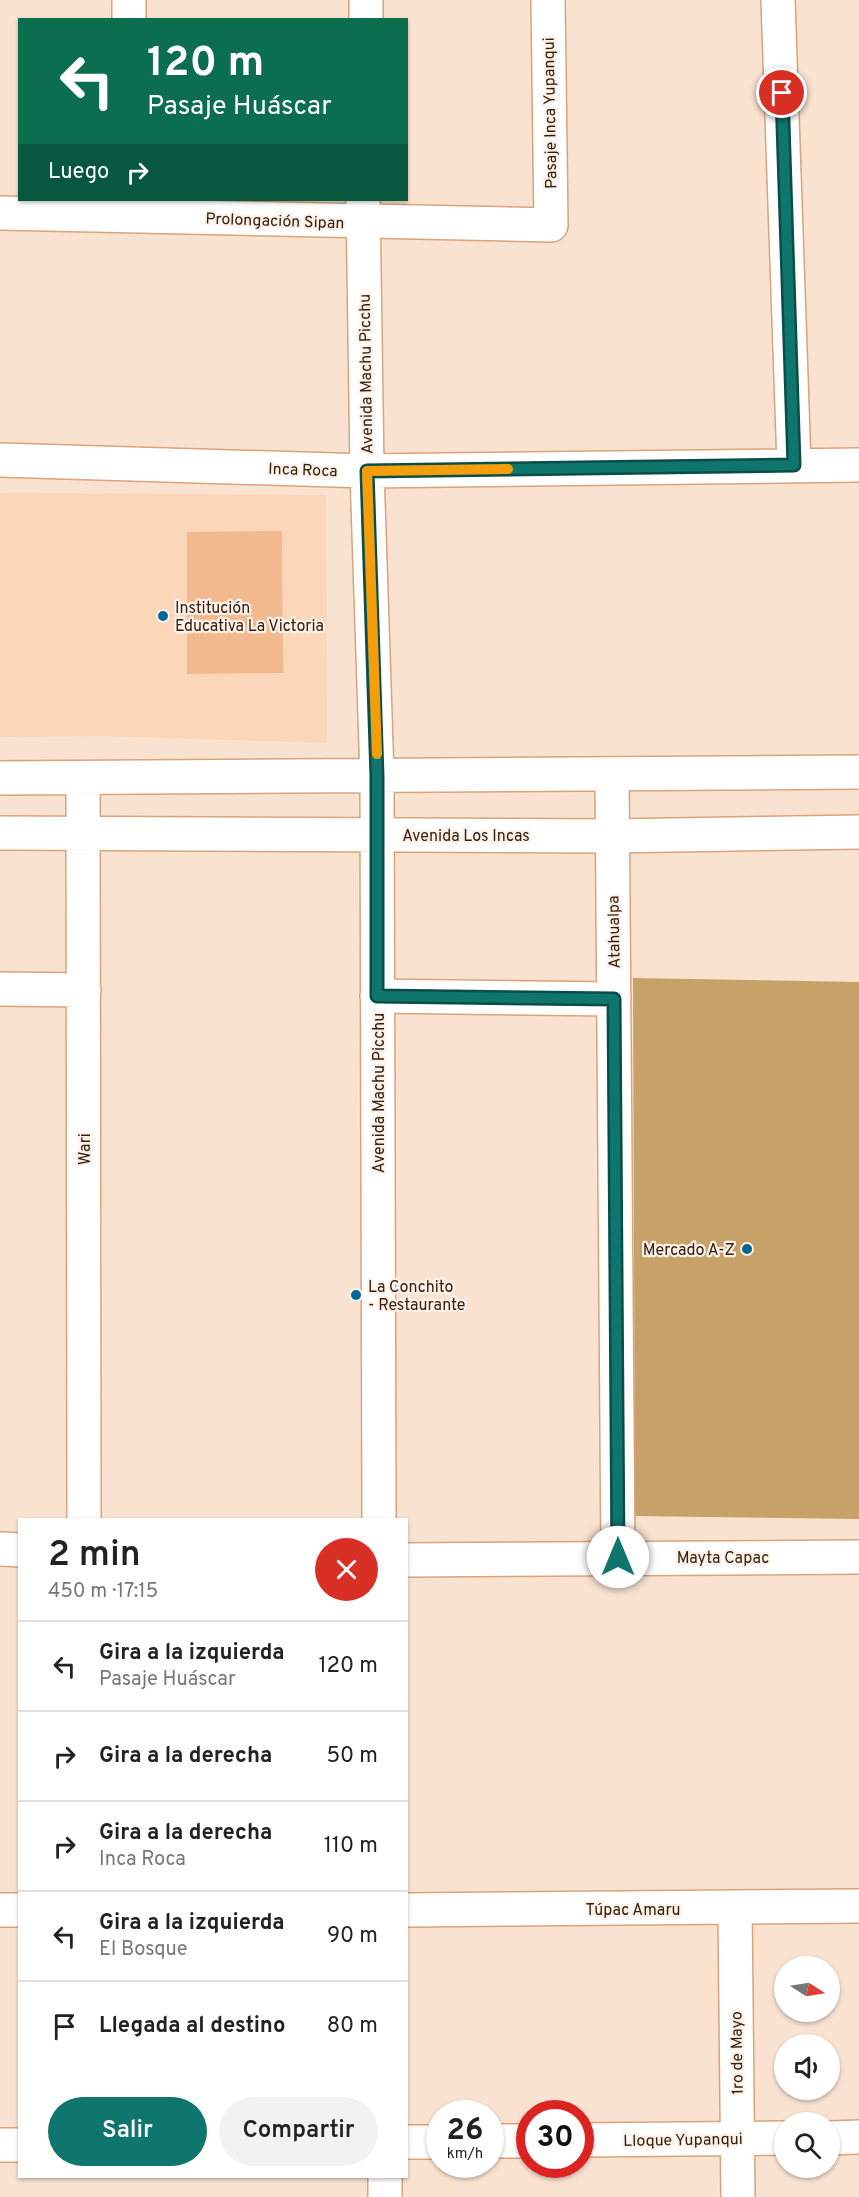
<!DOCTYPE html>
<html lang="es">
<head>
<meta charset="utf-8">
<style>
  :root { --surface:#fff; --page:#f2f2f2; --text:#222; --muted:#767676; --line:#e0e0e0; --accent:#0f766e }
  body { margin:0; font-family:Overpass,sans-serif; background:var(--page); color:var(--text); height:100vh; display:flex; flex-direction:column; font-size:22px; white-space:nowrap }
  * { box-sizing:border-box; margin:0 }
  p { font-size:20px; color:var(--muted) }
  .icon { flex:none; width:33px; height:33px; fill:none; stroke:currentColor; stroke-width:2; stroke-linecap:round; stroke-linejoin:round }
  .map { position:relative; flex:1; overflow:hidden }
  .panel { position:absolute; left:18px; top:1518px; width:390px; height:660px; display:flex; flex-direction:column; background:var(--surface); border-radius:0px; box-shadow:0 2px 4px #0004 }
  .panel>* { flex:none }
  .guide { position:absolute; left:18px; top:18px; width:390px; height:183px; border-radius:0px; box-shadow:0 2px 4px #0004; background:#0b6e4f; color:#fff; overflow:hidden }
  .needle { width:39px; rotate:102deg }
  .fabs { position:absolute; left:774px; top:1956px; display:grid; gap:12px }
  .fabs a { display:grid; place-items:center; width:66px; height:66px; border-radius:50%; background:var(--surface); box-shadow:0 2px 4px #0004; font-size:30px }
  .speed { position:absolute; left:426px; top:2100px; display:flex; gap:12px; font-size:30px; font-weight:700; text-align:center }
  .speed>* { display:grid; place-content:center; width:78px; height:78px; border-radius:50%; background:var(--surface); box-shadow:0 2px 4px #0004; line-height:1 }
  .speed small { font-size:15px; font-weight:400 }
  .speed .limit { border:9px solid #d22; background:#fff; color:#111 }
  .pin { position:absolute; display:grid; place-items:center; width:51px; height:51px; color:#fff; margin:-26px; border:3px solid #fff; border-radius:50%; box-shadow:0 2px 6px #0007 }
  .me { position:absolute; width:66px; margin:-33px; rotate:0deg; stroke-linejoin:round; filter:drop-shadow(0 0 4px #0008) }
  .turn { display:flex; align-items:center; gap:21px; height:126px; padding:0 30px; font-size:27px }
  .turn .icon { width:78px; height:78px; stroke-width:2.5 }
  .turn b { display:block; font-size:42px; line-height:51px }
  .then { display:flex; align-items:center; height:57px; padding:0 30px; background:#0003; gap:12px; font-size:22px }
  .round { display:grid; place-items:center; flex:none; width:63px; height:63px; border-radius:32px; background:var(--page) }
  .headline { display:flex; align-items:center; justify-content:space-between; height:102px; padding:0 30px }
  h1 { font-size:36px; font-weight:600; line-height:45px }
  .cta { display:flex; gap:12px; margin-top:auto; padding:12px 30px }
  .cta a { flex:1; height:69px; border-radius:36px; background:var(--accent); color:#fff; font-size:24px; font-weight:600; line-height:69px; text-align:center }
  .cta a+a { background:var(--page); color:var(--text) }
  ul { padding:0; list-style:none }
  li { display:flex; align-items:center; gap:18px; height:90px; padding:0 30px; border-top:2px solid var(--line) }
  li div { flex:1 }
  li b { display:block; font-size:22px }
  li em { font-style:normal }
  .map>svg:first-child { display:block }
  .built { fill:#fcd6b9 }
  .green { fill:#f2b98e }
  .building { fill:#c6a268 }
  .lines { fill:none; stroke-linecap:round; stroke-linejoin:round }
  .minor-casing { stroke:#daa379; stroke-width:36 }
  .minor { stroke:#fff; stroke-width:33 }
  .route-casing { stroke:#0a4d48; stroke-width:15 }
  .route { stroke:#0f766e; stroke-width:10 }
  .slow { stroke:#f59e0b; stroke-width:10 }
  .poi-dot { fill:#036796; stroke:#fdf1e9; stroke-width:2 }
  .labels { text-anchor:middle; stroke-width:4.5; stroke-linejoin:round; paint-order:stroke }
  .street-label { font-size:16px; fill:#35200e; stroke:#fdf1e9 }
  .poi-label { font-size:16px; fill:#35200e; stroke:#fdf1e9; text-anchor:start }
</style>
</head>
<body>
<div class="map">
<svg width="859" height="2197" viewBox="0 0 859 2197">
  <rect width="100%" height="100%" fill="#f9e2d0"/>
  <!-- built -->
  <path class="built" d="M0 493 326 495 327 743 98 736 0 737Z"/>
  <!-- green -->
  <path class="green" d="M282 531 283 673 187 674V532Z"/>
  <!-- building -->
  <path class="building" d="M633 978 859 982V1519L635 1516Z"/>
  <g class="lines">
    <defs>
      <path id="minor" d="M129 0V20
        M778 0 794 465
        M366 20V0
        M363 200 367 471 377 777 379 1520
        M0 213 551 225 548 0
        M0 460 367 471 859 465
        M612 774 618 1557
        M0 778 859 772
        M83 778 84 1520
        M0 833 612 836 859 832
        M0 989 84 990
        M377 996 614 999
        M0 1549 20 1550
        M406 1560 859 1557
        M735 1908 738 2197
        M0 1910H20
        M406 1910 859 1906
        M830 2138 859 2137
        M580 2140 784 2138
        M490 2141H530
        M406 2142H440
        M0 2145H20
        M385 2197V2176"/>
    </defs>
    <!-- minor casing -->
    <use href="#minor" class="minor-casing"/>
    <!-- minor -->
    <use href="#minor" class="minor"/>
  </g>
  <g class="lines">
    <defs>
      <path id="route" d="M618 1557 614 999 377 996V777L367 471 794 465 782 93"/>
    </defs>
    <!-- route casing -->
    <use href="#route" class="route-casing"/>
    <!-- route -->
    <use href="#route" class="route"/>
    <!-- slow -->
    <path class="slow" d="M377 754 367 471 508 469"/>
  </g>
  <!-- markers -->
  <g class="poi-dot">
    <circle cx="163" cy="616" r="6"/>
    <circle cx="747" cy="1249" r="6"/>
    <circle cx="356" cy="1295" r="6"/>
  </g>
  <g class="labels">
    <!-- street labels -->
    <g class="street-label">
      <text transform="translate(549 113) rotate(-91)" y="6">Pasaje Inca Yupanqui</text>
      <text transform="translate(275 220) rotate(2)" y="6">Prolongación Sipan</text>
      <text transform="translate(365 374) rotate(-91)" y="6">Avenida Machu Picchu</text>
      <text transform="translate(303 469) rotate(2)" y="6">Inca Roca</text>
      <text x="466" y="841">Avenida Los Incas</text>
      <text transform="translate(613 932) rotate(-91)" y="6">Atahualpa</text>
      <text transform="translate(378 1093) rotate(-90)" y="6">Avenida Machu Picchu</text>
      <text transform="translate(84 1149) rotate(-90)" y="6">Wari</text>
      <text x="723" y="1563">Mayta Capac</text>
      <text x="633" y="1915">Túpac Amaru</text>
      <text transform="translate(736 2053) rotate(-91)" y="6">1ro de Mayo</text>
      <text transform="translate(683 2139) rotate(-1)" y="6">Lloque Yupanqui</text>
    </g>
    <!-- poi labels -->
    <g class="poi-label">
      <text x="175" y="613">Institución<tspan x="175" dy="18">Educativa La Victoria</tspan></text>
      <text x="735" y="1255" text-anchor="end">Mercado A-Z</text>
      <text x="368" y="1292">La Conchito<tspan x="368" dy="18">- Restaurante</tspan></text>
    </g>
  </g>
</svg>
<div class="fabs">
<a><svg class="needle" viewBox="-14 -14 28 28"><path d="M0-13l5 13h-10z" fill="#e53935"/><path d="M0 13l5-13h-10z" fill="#767676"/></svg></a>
<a><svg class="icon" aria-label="sound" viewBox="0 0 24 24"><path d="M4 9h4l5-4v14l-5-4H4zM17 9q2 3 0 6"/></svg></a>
<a><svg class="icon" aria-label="search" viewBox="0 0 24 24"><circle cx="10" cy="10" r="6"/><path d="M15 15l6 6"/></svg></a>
</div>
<div class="speed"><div>26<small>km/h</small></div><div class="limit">30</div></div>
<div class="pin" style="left:782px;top:93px;background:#d93025"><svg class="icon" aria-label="arrive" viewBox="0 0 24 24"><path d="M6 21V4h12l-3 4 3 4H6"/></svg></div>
<svg class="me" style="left:618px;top:1557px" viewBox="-20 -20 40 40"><circle r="19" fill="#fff"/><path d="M0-13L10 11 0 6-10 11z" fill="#0f766e"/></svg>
<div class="guide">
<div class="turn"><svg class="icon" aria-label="left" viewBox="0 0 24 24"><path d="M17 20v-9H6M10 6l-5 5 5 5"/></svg><div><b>120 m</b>Pasaje Huáscar</div></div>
<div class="then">Luego<svg class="icon" aria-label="right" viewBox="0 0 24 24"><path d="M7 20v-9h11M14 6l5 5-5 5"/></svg></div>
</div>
<section class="panel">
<div class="headline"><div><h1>2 min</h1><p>450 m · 17:15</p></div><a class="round" style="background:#d93025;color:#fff"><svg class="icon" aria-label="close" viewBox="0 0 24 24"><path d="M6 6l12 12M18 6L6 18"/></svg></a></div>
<ul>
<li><svg class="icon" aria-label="left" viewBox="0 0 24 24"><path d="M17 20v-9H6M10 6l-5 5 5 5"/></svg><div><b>Gira a la izquierda</b><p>Pasaje Huáscar</p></div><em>120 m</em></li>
<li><svg class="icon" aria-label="right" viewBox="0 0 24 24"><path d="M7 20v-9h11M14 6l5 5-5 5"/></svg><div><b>Gira a la derecha</b></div><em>50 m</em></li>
<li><svg class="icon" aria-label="right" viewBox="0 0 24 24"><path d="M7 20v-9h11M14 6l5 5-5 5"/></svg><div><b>Gira a la derecha</b><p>Inca Roca</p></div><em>110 m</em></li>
<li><svg class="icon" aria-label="left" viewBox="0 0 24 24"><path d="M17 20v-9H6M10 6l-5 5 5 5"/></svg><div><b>Gira a la izquierda</b><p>El Bosque</p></div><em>90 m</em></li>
<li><svg class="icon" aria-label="arrive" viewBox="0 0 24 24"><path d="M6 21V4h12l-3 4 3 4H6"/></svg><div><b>Llegada al destino</b></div><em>80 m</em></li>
</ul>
<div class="cta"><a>Salir</a><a>Compartir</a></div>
</section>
</div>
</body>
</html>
